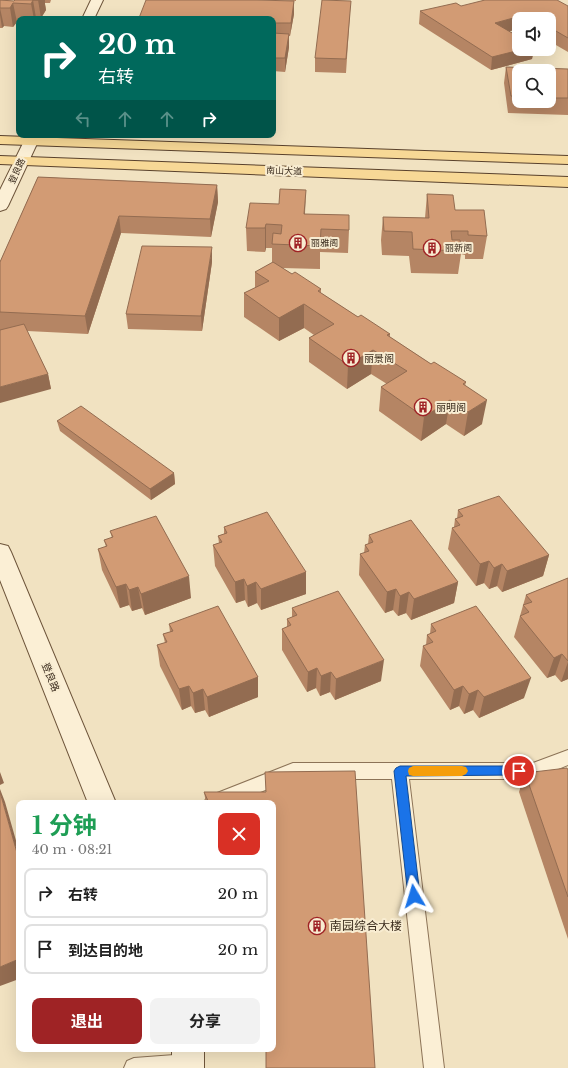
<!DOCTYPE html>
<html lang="zh">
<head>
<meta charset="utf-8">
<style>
  :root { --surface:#fff; --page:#f2f2f2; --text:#222; --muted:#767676; --line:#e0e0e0; --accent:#9f2325 }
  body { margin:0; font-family:"Libre Baskerville","Noto Sans SC",serif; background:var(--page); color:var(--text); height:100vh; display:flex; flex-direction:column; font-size:15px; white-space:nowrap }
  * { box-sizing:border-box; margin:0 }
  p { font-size:13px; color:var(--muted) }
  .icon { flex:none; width:22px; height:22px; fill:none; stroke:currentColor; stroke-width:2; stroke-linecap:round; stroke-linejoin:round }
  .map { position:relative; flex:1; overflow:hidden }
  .side { position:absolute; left:16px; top:800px; width:260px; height:252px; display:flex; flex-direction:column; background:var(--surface); border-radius:8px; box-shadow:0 4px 16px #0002 }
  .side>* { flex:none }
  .banner { position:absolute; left:16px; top:16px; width:260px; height:122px; border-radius:8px; box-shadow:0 4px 16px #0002; background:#00695c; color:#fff; overflow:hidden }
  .controls { position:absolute; left:512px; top:12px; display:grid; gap:8px }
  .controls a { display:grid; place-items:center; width:44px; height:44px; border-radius:8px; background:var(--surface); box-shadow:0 4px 16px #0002; font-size:20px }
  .pin { position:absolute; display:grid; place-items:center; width:34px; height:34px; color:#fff; margin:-17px; border:2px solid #fff; border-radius:50%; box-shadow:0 1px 4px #0007 }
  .me { position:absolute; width:44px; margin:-22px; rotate:353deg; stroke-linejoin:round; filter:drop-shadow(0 0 3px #0008) }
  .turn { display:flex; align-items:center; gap:14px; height:84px; padding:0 16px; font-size:18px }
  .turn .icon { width:52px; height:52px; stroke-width:2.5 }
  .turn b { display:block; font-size:28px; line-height:34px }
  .lanes { display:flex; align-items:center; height:38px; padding:0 16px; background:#0003; justify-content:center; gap:20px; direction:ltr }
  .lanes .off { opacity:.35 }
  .round { display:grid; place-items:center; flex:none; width:42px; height:42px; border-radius:8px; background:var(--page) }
  .overview { display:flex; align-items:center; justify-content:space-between; height:68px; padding:0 16px }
  h1 { font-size:24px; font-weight:700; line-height:30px; color:#1e9e55 }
  .primary-button { display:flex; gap:8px; margin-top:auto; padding:8px 16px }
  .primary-button a { flex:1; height:46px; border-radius:8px; background:var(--accent); color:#fff; font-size:16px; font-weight:700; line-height:46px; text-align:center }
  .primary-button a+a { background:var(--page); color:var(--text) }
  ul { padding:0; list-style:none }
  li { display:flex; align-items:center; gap:12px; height:50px; margin:0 8px 6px; padding:0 8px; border:2px solid var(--line); border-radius:8px }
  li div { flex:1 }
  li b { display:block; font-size:15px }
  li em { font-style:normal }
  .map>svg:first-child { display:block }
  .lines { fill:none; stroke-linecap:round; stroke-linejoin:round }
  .service-casing { stroke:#8c7357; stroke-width:2 }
  .secondary-casing { stroke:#6d543a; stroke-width:2 }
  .primary-casing { stroke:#59412c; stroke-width:2 }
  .service { fill:#fbefd5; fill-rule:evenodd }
  .secondary { fill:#fbefd5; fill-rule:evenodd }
  .primary { fill:#f7d896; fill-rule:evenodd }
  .wall { fill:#b58564; fill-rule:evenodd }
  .shaded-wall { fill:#936c51 }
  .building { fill:#d29b74; stroke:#936c51 }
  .route { fill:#1a73e8; stroke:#114b97 }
  .slow { fill:#f59e0b }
  .labels { text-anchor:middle; stroke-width:4; stroke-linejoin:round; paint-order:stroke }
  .far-street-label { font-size:9px; fill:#3a2b1d; stroke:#f8ecd1 }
  .far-poi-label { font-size:9px; fill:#3a2b1d; stroke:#f8ecd1; text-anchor:start }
  .poi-label { font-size:10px; fill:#3a2b1d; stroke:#f8ecd1; text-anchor:start }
  .street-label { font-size:10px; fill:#3a2b1d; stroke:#f8ecd1 }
  .near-poi-label { font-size:12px; fill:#3a2b1d; stroke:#f8ecd1; text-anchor:start }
</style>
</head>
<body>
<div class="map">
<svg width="568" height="1068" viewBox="0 0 568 1068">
  <rect width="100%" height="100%" fill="#f1e2c1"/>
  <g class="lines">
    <defs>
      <path id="service" d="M568 750V765L534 779H409L444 1068H424L392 779H293L233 803H204L207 797 293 763H533Z
        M188 1054 195 1057 198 1064 197 1068H124L127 1061 134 1058Z"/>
      <path id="secondary" d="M91 0H103L94 19H82Z
        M27 135H41L8 206 6 209 0 211V190Z
        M0 544 8 546 11 552 116 803H88L0 580Z
        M172 1049H204V1068H172Z"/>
      <path id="primary" d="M0 136 568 156V164L0 144Z
        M0 156 568 177V187L0 164Z"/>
    </defs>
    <!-- service casing -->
    <use href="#service" class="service-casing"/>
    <!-- secondary casing -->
    <use href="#secondary" class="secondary-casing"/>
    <!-- primary casing -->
    <use href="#primary" class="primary-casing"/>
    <!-- service -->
    <use href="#service" class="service"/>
    <!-- secondary -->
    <use href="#secondary" class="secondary"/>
    <!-- primary -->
    <use href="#primary" class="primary"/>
  </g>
  <!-- wall -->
  <path class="wall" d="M0 0 14 1 15 0H51L50 3H45V4L46 10 41 18 19 19V22H17L13 27 4 26 2 28H0Z
    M275 0H296V1Z
    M294 1V14L290 36H289V47L285 72 273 71V19H139V18Z
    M568 6V52L549 41V19H519V29L509 31 519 49H534L532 59 491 70 419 24 420 11Z
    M350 13 346 73 315 72V58Z
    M506 67 568 69V115L508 113 504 83ZM519 71H549V101H519Z
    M38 177 217 185 218 202 211 237 121 233 88 334 27 331 48 374 51 389 3 330H0V262Z
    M427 194 455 210 487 236 483 259H465V255L461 254 458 274 411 273 409 256 382 255 381 240 383 217 425 218Z
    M305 214 349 230 348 253 320 252V269L282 268 292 274 321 289V293L358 317 390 334V337L431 364 466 382 465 386 482 424 464 436 446 424 421 441 379 411 381 387 387 384 371 374 347 389 309 362V338L314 335 304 328 279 341 244 317V293L255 288V272L272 263V248H266L265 252 247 251 246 228Z
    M212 262 202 331 128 329 126 314Z
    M57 421 174 473 175 484 151 500 60 431Z
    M458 510 549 555 543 576 502 592 497 586 489 589 484 583 476 586 448 549 452 528 454 527 455 519H457Z
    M224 527 306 572V594L261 610 257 603 248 607 245 600 236 603 215 566 213 545 219 543 218 536 224 534Z
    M110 531 191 598 145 615 142 608 132 611 129 605 120 608 102 570 98 549 106 547 104 540 112 538Z
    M369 535 458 582 454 603 411 620 406 613 398 616 393 610 385 613 359 575 360 554 364 553 365 545 368 544Z
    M568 578V679L561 682 555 675 547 678 514 637 526 595Z
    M292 608 381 681 335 700 330 692 320 696 316 688 307 692 282 650V629L287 627V619L292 617Z
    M169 624 258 677V697L209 717 205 710 195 713 191 706 182 710 160 666 157 645 165 643 163 634 170 632Z
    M431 624 524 698 479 718 473 710 464 714 459 706 450 710 420 666 423 646 426 645 427 635 430 634Z
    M568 770V939L519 792 525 773Z
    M204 792 273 803H206Z"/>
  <!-- shaded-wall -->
  <path class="shaded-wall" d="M33 0 36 18V19H34L31 4Z
    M38 0H45V4L46 10 41 18Z
    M294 1V14L290 36 291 23Z
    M13 3 17 22 13 27 10 8Z
    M0 8 4 26 2 28 0 15Z
    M528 14 527 19H519V29L493 35 495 23Z
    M289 34V47L285 72V58Z
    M524 49H534L532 59 491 70 492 57Z
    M217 185 218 202 211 237 210 219Z
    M306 190 305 213 303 237 304 214Z
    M119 216 121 233 88 334 85 316Z
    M266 224V248L265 252V228Z
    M212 247V262L202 331 201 316Z
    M304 304V328L279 341V318Z
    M373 350 371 374 347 389 348 365Z
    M48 374 51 389 0 403V387Z
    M450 400 446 424 421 441 424 417Z
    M487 400 482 424 464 436 468 412Z
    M174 473 175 484 151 500 150 489Z
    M549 555 543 576 502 592 507 571Z
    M489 561 484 583 476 586 480 564Z
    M502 564 497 586 489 589 494 568Z
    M306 572V594L261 610V589Z
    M189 576 191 598 145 615 141 594Z
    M244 579 245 600 236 603 235 582Z
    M256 582 257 603 248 607 247 586Z
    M458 582 454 603 411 620 414 599Z
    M126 584 129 605 120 608 116 587Z
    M138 587 142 608 132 611 129 590Z
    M396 589 393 610 385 613 387 592Z
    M409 592 406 613 398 616 400 596Z
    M562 654 555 675 547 678 554 658Z
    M384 660 381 681 335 700 336 679Z
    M568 662V679L561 682Z
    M317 668 316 688 307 692 308 672Z
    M331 672 330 692 320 696 321 676Z
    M258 677V697L209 717 207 697Z
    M531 678 524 698 479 718 484 697Z
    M189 686 191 706 182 710 179 689Z
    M463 686 459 706 450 710 454 690Z
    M203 689 205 710 195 713 193 693Z
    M478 690 473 710 464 714 469 694Z
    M0 772 4 783 0 785Z
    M0 789 5 802 19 851V860L0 792Z
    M19 959V979L0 986V967Z"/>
  <!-- building -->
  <path class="building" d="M0 0 14 1 15 0H38H33L31 4 13 3 10 8H0Z
    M146 0H257L294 1 291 23H273V19H159L139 18Z
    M322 0 351 1 346 59 315 58Z
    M485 0H557L568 6V38L549 27V19H536L528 14 495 23 519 37V49H524L492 57 420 11 456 3 461 6Z
    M273 33 289 34 285 58H273Z
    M506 67 568 69V98H549V71H519V97L511 96Z
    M38 177 217 185 210 219 119 216 85 316 0 312V262Z
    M280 189 306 190 304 214 349 215V230L321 229 320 246 272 244 273 233 281 234 282 225 266 224 265 228H246L250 203 279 204Z
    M427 194 453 195 455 210H484L487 236 468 235V231H451L452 240H460L461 251 413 249 412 232 384 231 383 217 429 218Z
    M142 246 212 247 201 316 126 314Z
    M273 262 292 274 295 272 321 289 318 291 358 317 361 315 390 334 387 335 431 364 434 362 466 382 463 384 487 400 468 412 450 400 424 417 381 387 407 371 373 350 348 365 309 338 334 324 304 304 279 318 244 293 269 281 255 272Z
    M24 324 48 374 0 387V330Z
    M81 406 174 473 150 489 57 421Z
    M499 496 549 555 507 571 502 564 494 568 489 561 480 564 452 528 460 525 455 519 463 516 458 510Z
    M267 512 306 572 261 589 256 582 247 586 244 579 235 582 213 545 222 542 218 536 227 533 224 527Z
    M156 516 189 576 141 594 138 587 129 590 126 584 116 587 98 549 107 546 104 540 113 537 110 531Z
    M411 520 458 582 414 599 409 592 400 596 396 589 387 592 360 554 369 551 365 545 373 542 369 535Z
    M568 578V661L562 654 554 658 520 616 529 612 523 605 532 602 526 595Z
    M338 591 384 660 336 679 331 672 321 676 317 668 308 672 282 629 291 625 287 619 297 615 292 608Z
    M218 606 258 677 207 697 203 689 193 693 189 686 179 689 157 645 167 642 163 634 173 631 169 624Z
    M476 606 531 678 484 697 478 690 469 694 463 686 454 690 423 646 433 642 427 635 436 631 431 624Z
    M567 768 568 770V897L525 773Z
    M355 771 375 1068H266V1049H273V803H209L204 792H266L265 772Z
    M0 792 19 860V959L0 967Z"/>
  <!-- route -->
  <path class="route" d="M400 766H519L523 767 524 771 523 774 519 775 406 776 420 896 419 900 414 902 410 900 408 896 394 771 396 768Z"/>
  <!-- slow -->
  <path class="slow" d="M413 766H462L466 767 468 771 466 774 462 776H413L409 775 408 771 409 768Z"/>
  <!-- icons -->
  <defs>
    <symbol id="building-ring" viewBox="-11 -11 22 22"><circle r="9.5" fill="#f8ecd1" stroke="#9f2325" stroke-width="1.5"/><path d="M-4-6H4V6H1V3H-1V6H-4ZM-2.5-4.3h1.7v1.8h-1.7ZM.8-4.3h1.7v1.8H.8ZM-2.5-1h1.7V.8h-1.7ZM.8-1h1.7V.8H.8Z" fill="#9f2325"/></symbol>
  </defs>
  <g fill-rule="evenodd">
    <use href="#building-ring" x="288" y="233" width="20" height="20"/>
    <use href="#building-ring" x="422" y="238" width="20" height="20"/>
    <use href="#building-ring" x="341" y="348" width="20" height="20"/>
    <use href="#building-ring" x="413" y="397" width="20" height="20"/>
    <use href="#building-ring" x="307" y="916" width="20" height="20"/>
  </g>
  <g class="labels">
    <!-- far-street labels -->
    <g class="far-street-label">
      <text transform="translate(17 171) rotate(-65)" y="3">登良路</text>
      <text transform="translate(284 171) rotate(2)" y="3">南山大道</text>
    </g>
    <!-- far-poi labels -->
    <g class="far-poi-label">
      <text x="311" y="246">丽雅阁</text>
      <text x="445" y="251">丽新阁</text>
    </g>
    <!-- poi labels -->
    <g class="poi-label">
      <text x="364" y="362">丽景阁</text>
      <text x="436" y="411">丽明阁</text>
    </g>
    <!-- street labels -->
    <g class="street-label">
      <text transform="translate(51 677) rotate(68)" y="4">登良路</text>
    </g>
    <!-- near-poi labels -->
    <g class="near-poi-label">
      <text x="330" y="930">南园综合大楼</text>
    </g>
  </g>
</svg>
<div class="controls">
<a><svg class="icon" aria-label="sound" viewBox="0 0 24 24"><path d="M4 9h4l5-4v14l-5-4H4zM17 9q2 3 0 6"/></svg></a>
<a><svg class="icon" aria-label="search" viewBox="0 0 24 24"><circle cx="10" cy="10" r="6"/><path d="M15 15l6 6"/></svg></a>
</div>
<div class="pin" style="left:519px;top:771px;background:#d93025"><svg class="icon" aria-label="arrive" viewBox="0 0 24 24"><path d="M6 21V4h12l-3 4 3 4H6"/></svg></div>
<svg class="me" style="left:414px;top:896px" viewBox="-20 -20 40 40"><path d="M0-17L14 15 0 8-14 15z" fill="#1a73e8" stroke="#fff" stroke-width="4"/></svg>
<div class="banner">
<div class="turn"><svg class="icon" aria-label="right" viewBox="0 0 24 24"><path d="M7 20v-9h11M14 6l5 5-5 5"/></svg><div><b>20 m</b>右转</div></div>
<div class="lanes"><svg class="icon off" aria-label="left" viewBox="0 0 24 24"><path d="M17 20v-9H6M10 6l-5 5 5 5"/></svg><svg class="icon off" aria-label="ahead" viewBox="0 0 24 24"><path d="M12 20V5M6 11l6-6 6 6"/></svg><svg class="icon off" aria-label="ahead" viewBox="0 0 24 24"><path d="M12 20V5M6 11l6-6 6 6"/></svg><svg class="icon" aria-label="right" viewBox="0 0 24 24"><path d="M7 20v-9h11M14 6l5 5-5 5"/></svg></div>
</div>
<section class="side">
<div class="overview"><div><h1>1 分钟</h1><p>40 m · 08:21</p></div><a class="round" style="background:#d93025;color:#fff"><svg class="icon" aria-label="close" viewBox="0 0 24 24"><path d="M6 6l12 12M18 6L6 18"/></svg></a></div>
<ul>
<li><svg class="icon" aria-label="right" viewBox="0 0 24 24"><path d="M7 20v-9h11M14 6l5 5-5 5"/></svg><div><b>右转</b></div><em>20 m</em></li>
<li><svg class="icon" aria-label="arrive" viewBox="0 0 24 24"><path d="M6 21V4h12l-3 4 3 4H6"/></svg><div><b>到达目的地</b></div><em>20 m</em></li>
</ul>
<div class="primary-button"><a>退出</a><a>分享</a></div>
</section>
</div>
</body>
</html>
